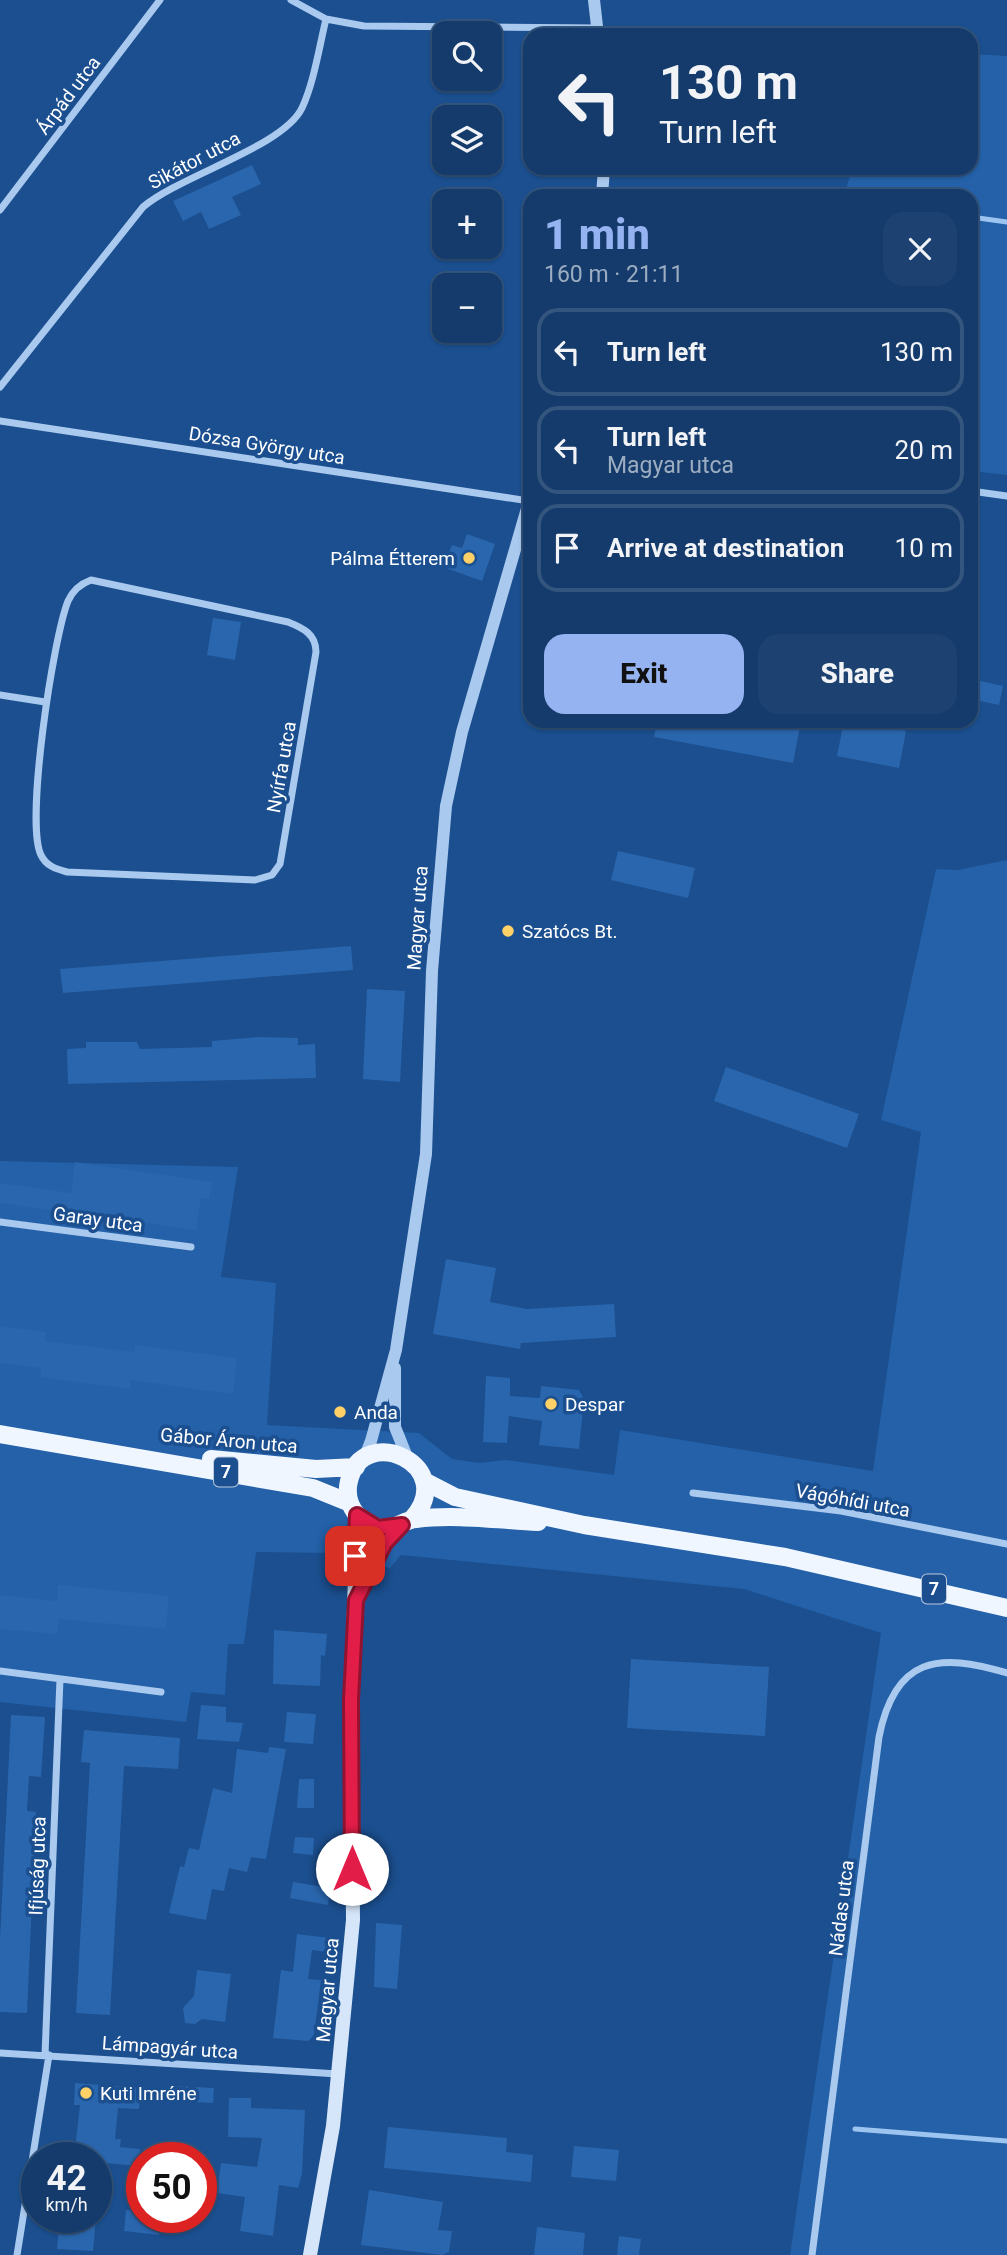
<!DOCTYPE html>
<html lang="en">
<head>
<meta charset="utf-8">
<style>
  :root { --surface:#143b6b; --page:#1d4271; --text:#f1f3f6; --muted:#9dadc1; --line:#33557e; --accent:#95b2f1 }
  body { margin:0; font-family:Roboto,sans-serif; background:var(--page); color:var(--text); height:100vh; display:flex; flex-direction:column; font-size:26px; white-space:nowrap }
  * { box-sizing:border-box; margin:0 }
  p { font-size:23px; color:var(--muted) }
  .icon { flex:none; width:38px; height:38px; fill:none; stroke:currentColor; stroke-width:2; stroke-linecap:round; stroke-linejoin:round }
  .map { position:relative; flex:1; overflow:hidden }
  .sheet { position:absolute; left:523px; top:189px; width:455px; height:539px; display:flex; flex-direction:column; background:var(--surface); border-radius:21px; box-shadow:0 2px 5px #0004,0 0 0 2px var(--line) }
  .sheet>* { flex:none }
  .banner { position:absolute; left:523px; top:28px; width:455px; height:147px; border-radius:21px; box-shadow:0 2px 5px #0004,0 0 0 2px var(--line); background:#143b6b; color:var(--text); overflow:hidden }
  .controls { position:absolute; left:432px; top:21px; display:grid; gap:14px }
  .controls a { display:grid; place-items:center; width:70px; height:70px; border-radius:14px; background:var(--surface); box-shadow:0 2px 5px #0004,0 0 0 2px var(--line); font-size:35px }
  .speed { position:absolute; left:21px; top:2142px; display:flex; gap:14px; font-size:35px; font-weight:700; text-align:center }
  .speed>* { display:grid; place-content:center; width:91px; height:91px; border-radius:50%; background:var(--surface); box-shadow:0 2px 5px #0004,0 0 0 2px var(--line); line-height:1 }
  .speed small { font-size:18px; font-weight:400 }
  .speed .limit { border:10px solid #d22; background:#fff; color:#111 }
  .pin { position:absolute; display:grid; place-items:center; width:60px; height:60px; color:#fff; margin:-30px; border-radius:14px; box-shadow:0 4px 10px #0006 }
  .me { position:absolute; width:77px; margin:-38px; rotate:0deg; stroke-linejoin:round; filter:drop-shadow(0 0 5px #0008) }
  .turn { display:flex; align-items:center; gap:24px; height:147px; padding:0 21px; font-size:32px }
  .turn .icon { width:91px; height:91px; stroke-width:2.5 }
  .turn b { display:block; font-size:49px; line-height:60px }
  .round { display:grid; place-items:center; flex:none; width:74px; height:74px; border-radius:21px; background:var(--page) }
  .summary { display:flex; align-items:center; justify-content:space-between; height:119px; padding:0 21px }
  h1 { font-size:42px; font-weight:800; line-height:52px; color:var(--accent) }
  .cta { display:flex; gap:14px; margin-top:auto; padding:14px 21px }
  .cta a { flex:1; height:80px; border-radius:21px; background:var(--accent); color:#111; font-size:28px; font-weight:800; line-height:80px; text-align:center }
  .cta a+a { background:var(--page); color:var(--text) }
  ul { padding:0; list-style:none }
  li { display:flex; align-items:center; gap:21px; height:88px; margin:0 14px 10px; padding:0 7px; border:4px solid var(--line); border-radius:21px }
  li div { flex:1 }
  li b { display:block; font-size:26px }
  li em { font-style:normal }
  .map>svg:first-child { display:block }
  .green { fill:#2461a8 }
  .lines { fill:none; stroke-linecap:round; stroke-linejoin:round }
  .stream { stroke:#9cc4f0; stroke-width:5 }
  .building { fill:#2a66ad }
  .minor { stroke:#a9c9ee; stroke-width:7 }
  .tertiary { stroke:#a9c9ee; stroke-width:12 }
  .secondary { stroke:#d6e6fa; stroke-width:14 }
  .primary { stroke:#f0f6ff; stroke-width:18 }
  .route-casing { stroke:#92132f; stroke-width:18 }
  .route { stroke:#e11d48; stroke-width:12 }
  .poi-dot { fill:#ffd166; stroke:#1b4f8f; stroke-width:2.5 }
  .labels { text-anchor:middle; stroke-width:7; stroke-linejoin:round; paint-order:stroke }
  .shield { fill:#1b4f8f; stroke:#bbcadd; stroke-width:2 }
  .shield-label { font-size:18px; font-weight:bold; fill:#fff }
  .street-label { font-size:19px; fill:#fff; stroke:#1b4f8f }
  .poi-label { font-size:19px; fill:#fff; stroke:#1b4f8f; text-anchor:start }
</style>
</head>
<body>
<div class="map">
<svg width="1007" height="2255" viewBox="0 0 1007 2255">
  <rect width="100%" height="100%" fill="#1b4f8f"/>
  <!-- green -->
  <path class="green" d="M971 54 1007 56V475L971 471V196H844L852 168H971Z
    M1007 860V2255H790L881 1633 744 1589 401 1555 390 1568 334 1553 256 1552 244 1644H228L225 1695 191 1692 186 1722 0 1702V1161L238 1167 221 1277 276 1283 267 1425 419 1433 452 1459 479 1463 506 1460 614 1475 620 1430 873 1471 921 1132 881 1120 936 869 958 870Z"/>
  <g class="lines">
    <!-- stream -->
    <path class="stream" d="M971 217 1007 222
      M855 2129 1007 2141"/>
  </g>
  <!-- building -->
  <path class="building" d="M252 165 261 184 232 197 241 215 209 229 201 212 183 221 173 201Z
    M467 534 495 544 482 581 443 567 452 545 462 548Z
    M213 618 241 622 235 660 207 655Z
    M971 679 1003 686 999 705 971 699Z
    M657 721H801L793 763 654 737Z
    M844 721H900L899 729 906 731 899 768 837 756Z
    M618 851 695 868 688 898 611 880Z
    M351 946 353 970 63 993 60 969Z
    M367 989 405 991 400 1082 363 1079Z
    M260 1037 298 1038V1045L315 1044 316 1078 68 1084 67 1049 86 1048V1042H137L140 1049 212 1047V1041Z
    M726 1067 859 1114 847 1148 714 1101Z
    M75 1162 212 1182 209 1199 201 1198 196 1230 0 1203V1183L71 1193Z
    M446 1259 496 1268 490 1302 527 1309 614 1304 616 1337 521 1343 520 1349 433 1334Z
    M0 1326 46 1332 45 1341 134 1352 135 1345 237 1358 233 1394 131 1380 130 1389 40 1377 41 1368 0 1363Z
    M486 1376 510 1378V1396L540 1398 541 1386 579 1390 584 1399 579 1449 539 1445 542 1421 509 1416 507 1443 483 1442Z
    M58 1585 169 1596 166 1629 59 1619 57 1634 0 1629V1595L57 1601Z
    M274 1630 327 1634 325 1656 321 1655 320 1686 273 1684Z
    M631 1659 769 1667 765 1736 627 1728Z
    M201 1705 226 1707V1722L243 1723 239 1742 197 1739Z
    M287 1712 316 1714 313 1744 284 1742Z
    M11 1715 45 1717 41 1777 29 1776 27 1811 36 1812 27 2013 0 2012V1940Z
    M84 1730 180 1738 178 1769 124 1766 110 2015 76 2013 90 1763 81 1762Z
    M269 1747 286 1749 266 1859 251 1857 247 1872 229 1868 224 1891 212 1889 206 1920 169 1913 180 1866 184 1867 189 1848 199 1850 213 1788 232 1793 237 1749 268 1753Z
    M299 1779H314V1808H297Z
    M295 1837 314 1838 313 1855 293 1853Z
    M293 1882 330 1888 328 1905 290 1898Z
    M376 1923 402 1925 397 1989 374 1987Z
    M297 1934 329 1938 327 1952 312 1950 308 1979 321 1980 314 2035 308 2041 273 2038 281 1970 293 1972Z
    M197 1970 231 1974 225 2022 202 2019 195 2024 185 2023 183 2008 194 1996Z
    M75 2083 141 2088 139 2109 118 2108 115 2139H121L120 2147 140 2149 138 2166 96 2162V2158H74L80 2105H74Z
    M177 2086 214 2088 213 2103 176 2101Z
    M229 2098H251V2108L305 2110 302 2174 298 2188 279 2185 273 2236 240 2231 245 2197 217 2193 221 2163 257 2167 262 2138 228 2137Z
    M388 2127 507 2138 506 2152 533 2155 531 2182 384 2168Z
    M574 2146 619 2150 616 2181 571 2177Z
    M369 2190 443 2202 438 2230 452 2231 449 2252 442 2255 361 2245Z
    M126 2210 142 2211V2217H160L159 2235 124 2231Z
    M60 2217H96L93 2251 57 2249Z
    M537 2227 585 2233 583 2255H534Z
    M619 2236 641 2239 639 2255H617Z"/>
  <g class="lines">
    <!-- minor -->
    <path class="minor" d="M291 0 326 19 364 26 598 28
      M0 210 160 0
      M0 387 143 207C181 175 283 147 302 108 314 82 319 48 326 19
      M0 421 529 501
      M971 491 1007 496
      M91 580 288 622C303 628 316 634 316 652L280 864 272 875 255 880 67 872C56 869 46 866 41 855 25 822 53 639 68 601 73 590 80 584 91 580Z
      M0 695 45 702
      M0 1222 191 1247
      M693 1493 841 1511 1007 1544
      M0 1671 161 1692
      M0 2053 338 2074
      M45 2055 60 1679
      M17 2255 49 2055
      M812 2255 879 1737C895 1657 938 1652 1007 1673"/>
    <!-- tertiary -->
    <path class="tertiary" d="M594 0 598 35
      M602 196 604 168
      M395 1368V1427L407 1457
      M364 1459 371 1441 396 1350 426 1154 432 971 446 806 462 732 530 498"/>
    <!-- secondary -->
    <path class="secondary" d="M358 1596 385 1543 402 1525
      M310 2255 333 2126 353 1920 351 1700 357 1515"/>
    <!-- primary -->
    <path class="primary" d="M0 1434 313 1488 350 1503
      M211 1459 316 1469 356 1467
      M424 1481 455 1497 584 1525 785 1557 1007 1608
      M412 1519C460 1466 363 1421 349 1481 346 1493 349 1506 358 1516 364 1522 372 1527 381 1528 395 1530 403 1520 416 1519 455 1514 498 1520 538 1522"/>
  </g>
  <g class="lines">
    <defs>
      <path id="route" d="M352 1869 351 1700 356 1600 385 1543 402 1525 378 1528 357 1515 355 1556"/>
    </defs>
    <!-- route casing -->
    <use href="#route" class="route-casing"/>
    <!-- route -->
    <use href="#route" class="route"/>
  </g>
  <!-- markers -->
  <g class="poi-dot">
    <circle cx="469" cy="558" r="7"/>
    <circle cx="508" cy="931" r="7"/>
    <circle cx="551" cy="1404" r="7"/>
    <circle cx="340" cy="1412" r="7"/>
    <circle cx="86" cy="2093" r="7"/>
  </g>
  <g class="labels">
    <!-- shield labels -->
    <g class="shield">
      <rect x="214" y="1457.5" width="24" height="29" rx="5"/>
      <rect x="922" y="1574.5" width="24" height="29" rx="5"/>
    </g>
    <g class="shield-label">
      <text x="226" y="1478">7</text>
      <text x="934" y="1595">7</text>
    </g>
    <!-- street labels -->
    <g class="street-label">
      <text transform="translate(68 95) rotate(-53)" y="7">Árpád utca</text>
      <text transform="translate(194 160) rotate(-28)" y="7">Sikátor utca</text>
      <text transform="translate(267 445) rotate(9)" y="7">Dózsa György utca</text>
      <text transform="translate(281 767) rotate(-80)" y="7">Nyírfa utca</text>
      <text transform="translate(417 918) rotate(-86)" y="7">Magyar utca</text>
      <text transform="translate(98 1219) rotate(8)" y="7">Garay utca</text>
      <text transform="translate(229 1440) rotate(5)" y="7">Gábor Áron utca</text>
      <text transform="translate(853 1500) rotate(10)" y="7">Vágóhídi utca</text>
      <text transform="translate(37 1866) rotate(-88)" y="7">Ifjúság utca</text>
      <text transform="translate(841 1908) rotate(-83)" y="7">Nádas utca</text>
      <text transform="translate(327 1990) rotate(-85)" y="7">Magyar utca</text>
      <text transform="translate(170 2047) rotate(4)" y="7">Lámpagyár utca</text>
    </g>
    <!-- poi labels -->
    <g class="poi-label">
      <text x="455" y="565" text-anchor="end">Pálma Étterem</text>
      <text x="522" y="938">Szatócs Bt.</text>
      <text x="565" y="1411">Despar</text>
      <text x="354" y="1419">Anda</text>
      <text x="100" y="2100">Kuti Imréne</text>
    </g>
  </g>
</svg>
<div class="controls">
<a><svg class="icon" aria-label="search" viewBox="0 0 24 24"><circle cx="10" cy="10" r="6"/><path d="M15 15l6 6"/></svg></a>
<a><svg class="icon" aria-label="layers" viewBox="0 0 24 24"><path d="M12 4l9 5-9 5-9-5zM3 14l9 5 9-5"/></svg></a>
<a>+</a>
<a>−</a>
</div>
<div class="speed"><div>42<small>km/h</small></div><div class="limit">50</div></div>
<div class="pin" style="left:355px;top:1556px;background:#d93025"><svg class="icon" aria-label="arrive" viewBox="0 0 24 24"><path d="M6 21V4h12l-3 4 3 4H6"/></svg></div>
<svg class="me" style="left:352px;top:1869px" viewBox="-20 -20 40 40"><circle r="19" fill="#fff"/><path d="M0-13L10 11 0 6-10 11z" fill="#e11d48"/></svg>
<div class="banner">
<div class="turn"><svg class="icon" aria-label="left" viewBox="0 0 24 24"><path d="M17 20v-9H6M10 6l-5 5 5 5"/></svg><div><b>130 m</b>Turn left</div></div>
</div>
<section class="sheet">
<div class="summary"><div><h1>1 min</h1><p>160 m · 21:11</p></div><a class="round"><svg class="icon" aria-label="close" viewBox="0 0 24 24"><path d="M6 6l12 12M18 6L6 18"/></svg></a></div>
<ul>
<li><svg class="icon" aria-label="left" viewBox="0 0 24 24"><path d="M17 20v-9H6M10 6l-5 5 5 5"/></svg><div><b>Turn left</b></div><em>130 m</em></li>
<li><svg class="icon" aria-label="left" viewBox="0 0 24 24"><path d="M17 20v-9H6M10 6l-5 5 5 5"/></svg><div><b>Turn left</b><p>Magyar utca</p></div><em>20 m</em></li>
<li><svg class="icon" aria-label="arrive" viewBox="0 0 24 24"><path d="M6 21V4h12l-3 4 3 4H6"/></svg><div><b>Arrive at destination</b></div><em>10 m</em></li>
</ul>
<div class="cta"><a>Exit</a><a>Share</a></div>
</section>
</div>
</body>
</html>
